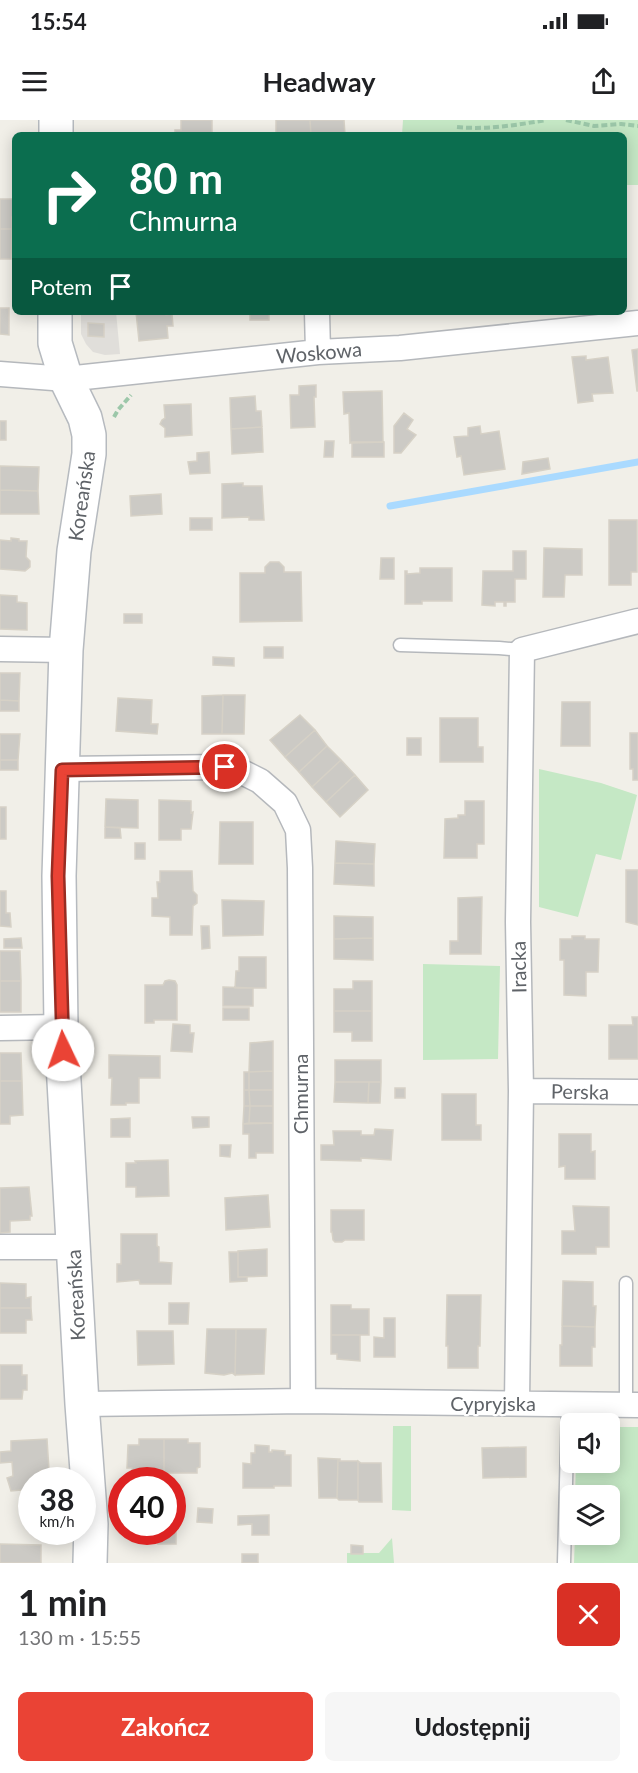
<!DOCTYPE html>
<html lang="pl">
<head>
<meta charset="utf-8">
<style>
  :root { --surface:#fff; --page:#f6f6f6; --text:#202124; --muted:#757577; --accent:#ea4335 }
  body { margin:0; font-family:Lato,sans-serif; background:var(--page); color:var(--text); height:100vh; display:flex; flex-direction:column; font-size:22px; white-space:nowrap }
  * { box-sizing:border-box; margin:0 }
  p { font-size:20px; color:var(--muted) }
  .icon { flex:none; width:33px; height:33px; fill:none; stroke:currentColor; stroke-width:2; stroke-linecap:round; stroke-linejoin:round }
  .map { position:relative; height:1443px; overflow:hidden }
  .panel { display:flex; flex-direction:column; background:var(--surface); flex:1 }
  .panel>* { flex:none }
  .top-card { position:absolute; left:12px; top:12px; width:615px; height:183px; border-radius:9px; box-shadow:0 3px 15px #0003; background:#0b6e4f; color:#fff; overflow:hidden }
  .buttons { position:absolute; left:560px; top:1293px; display:grid; gap:12px }
  .buttons a { display:grid; place-items:center; width:60px; height:60px; border-radius:9px; background:var(--surface); box-shadow:0 3px 15px #0003; font-size:30px }
  .speed { position:absolute; left:18px; top:1347px; display:flex; gap:12px; font-size:30px; font-weight:700; text-align:center }
  .speed>* { display:grid; place-content:center; width:78px; height:78px; border-radius:50%; background:var(--surface); box-shadow:0 3px 15px #0003; line-height:1 }
  .speed small { font-size:15px; font-weight:400 }
  .speed .limit { border:9px solid #d22; background:#fff; color:#111 }
  .pin { position:absolute; display:grid; place-items:center; width:51px; height:51px; color:#fff; margin:-26px; border:3px solid #fff; border-radius:50%; box-shadow:0 2px 6px #0007 }
  .me { position:absolute; width:66px; margin:-33px; rotate:357deg; stroke-linejoin:round; filter:drop-shadow(0 0 4px #0008) }
  .turn { display:flex; align-items:center; gap:21px; height:126px; padding:0 18px; font-size:27px }
  .turn .icon { width:78px; height:78px; stroke-width:2.5 }
  .turn b { display:block; font-size:42px; line-height:51px }
  .then { display:flex; align-items:center; height:57px; padding:0 18px; background:#0003; gap:12px; font-size:22px }
  .round { display:grid; place-items:center; flex:none; width:63px; height:63px; border-radius:9px; background:var(--page) }
  .head { display:flex; align-items:center; justify-content:space-between; height:102px; padding:0 18px }
  h1 { font-size:36px; font-weight:700; line-height:45px }
  .button { display:flex; gap:12px; margin-top:auto; padding:12px 18px }
  .button a { flex:1; height:69px; border-radius:9px; background:var(--accent); color:#fff; font-size:24px; font-weight:700; line-height:69px; text-align:center }
  .button a+a { background:var(--page); color:var(--text) }
  .status { display:flex; justify-content:space-between; align-items:center; height:42px; padding:0 30px; background:var(--surface); direction:ltr }
  .status svg { height:16px; fill:currentColor }
  header { display:flex; justify-content:space-between; align-items:center; height:78px; padding:0 18px; background:var(--surface); font-size:27px; font-weight:700 }
  .map>svg:first-child { display:block }
  .industrial { fill:#e0deda }
  .green { fill:#c5e8c5 }
  .lines { fill:none; stroke-linecap:round; stroke-linejoin:round }
  .stream { stroke:#aadaff; stroke-width:7 }
  .building { fill:#cccac5; stroke:#d6d1c6; stroke-width:1.5 }
  .lane-casing { stroke:#b5b8bc; stroke-width:15 }
  .street-casing { stroke:#b5b8bc; stroke-width:27 }
  .secondary-casing { stroke:#b6babf; stroke-width:36 }
  .path { stroke:#9cc7a9; stroke-width:4; stroke-dasharray:6 3; stroke-linecap:butt }
  .lane { stroke:#fff; stroke-width:12 }
  .street { stroke:#fff; stroke-width:24 }
  .secondary { stroke:#fff; stroke-width:33 }
  .route-casing { stroke:#982c22; stroke-width:15 }
  .route { stroke:#ea4335; stroke-width:10 }
  .labels { text-anchor:middle; stroke-width:4.5; stroke-linejoin:round; paint-order:stroke }
  .street-label { font-size:20px; fill:#5f6368; stroke:#fff }
</style>
</head>
<body>
<div class="status"><b>15:54</b><svg viewBox="0 0 49 12"><path d="M0 12V9h3v3zM5 12V6h3v6zM10 12V3h3v9zM15 12V0h3v12zM26 1h20v11H26zM47 4h2v5h-2z"/></svg></div>
<header><svg class="icon" aria-label="menu" viewBox="0 0 24 24"><path d="M4 6h16M4 12h16M4 18h16"/></svg>Headway<svg class="icon" aria-label="share" viewBox="0 0 24 24"><path d="M12 15V3M7 8l5-5 5 5M5 13v7h14v-7"/></svg></header>
<div class="map">
<svg width="638" height="1443" viewBox="0 0 638 1443">
  <rect width="100%" height="100%" fill="#f1efe8"/>
  <!-- industrial -->
  <path class="industrial" d="M81 192H116L120 234 105 235 93 232 86 224 81 214Z"/>
  <!-- green -->
  <path class="green" d="M403 0H638V65H624V15H402Z
    M539 649 601 663 637 675 621 740 596 734 578 797 539 787Z
    M423 844 500 846 498 939 423 940Z
    M393 1306H411V1391L392 1390Z
    M609 1307H638V1443H574L575 1415 609 1414V1376L575 1375 576 1343 609 1342Z
    M392 1418 394 1443H347V1433H379Z"/>
  <g class="lines">
    <!-- stream -->
    <path class="stream" d="M390 386 638 342"/>
  </g>
  <!-- building -->
  <path class="building" d="M181 0H212V15H175V10H181Z
    M276 0H310L311 15H276Z
    M310 0H344L345 15H311Z
    M0 79H15V97H12V109H0Z
    M0 109H12L11 139H0Z
    M0 188H9V215L0 214Z
    M136 192H165L166 195 172 194 173 206H167L168 218 139 221Z
    M250 192H290V193H269V200H250Z
    M88 203 104 204V217L88 216Z
    M638 229V271H637L632 230Z
    M586 236V240L608 237 613 273 592 274 593 281 578 283 572 237Z
    M316 265V277H314L315 307 291 308 290 275H299V266Z
    M382 271 383 322H352L350 323 349 293 344 294 343 272Z
    M255 276 256 291H261L262 307 231 309 230 278Z
    M191 284 192 315 165 317V308L160 304 162 300 165 298 164 285Z
    M404 293 413 300 407 309 416 315 401 333H394V306Z
    M0 301H6V320H0Z
    M480 306 481 314 499 311 505 349 464 355 461 336 457 337 454 317 468 316V308Z
    M262 307 263 332 232 334 231 309Z
    M325 321H334L333 337H324Z
    M384 322V337H352V323Z
    M209 332 210 353 190 354 188 342 197 341V333Z
    M548 338 550 349 522 354 523 342Z
    M0 346 39 347 38 371 0 370Z
    M243 363V366H262L264 400H249V397L222 398V364Z
    M0 370 38 371 39 394H0Z
    M161 374 162 394 131 396 130 376Z
    M190 398H212V410H190Z
    M609 400H637V452H631V465H609Z
    M11 418 19 419V421H27L26 437 30 441V447L25 451 0 449V420L11 421Z
    M544 428 582 429V455H565L564 477H543Z
    M513 431H526V459H515V482H506V486H504V482H495V486L482 485 483 451H513Z
    M381 438H394V459H380Z
    M270 442H279L284 447V452H301L302 501 240 502V453H265V447Z
    M420 448H452V481H422V484H405V451H407V454L420 453Z
    M0 475 17 476V482L27 483V510L0 509Z
    M124 494H142V503H124Z
    M264 527H283V538H264Z
    M213 537 234 538V546L213 545Z
    M0 553H20L19 581 0 580Z
    M223 575H245L244 614H222Z
    M223 575 222 614H202V576Z
    M118 578 152 580 151 604H158L157 614 116 611Z
    M0 580 19 581V591H0Z
    M562 582H590V626H561Z
    M300 595 315 610 285 637 270 620Z
    M440 598H478V627H483V642H440Z
    M315 610 327 626 299 652 285 637Z
    M630 613H638V660H633V649H630Z
    M0 614H20L18 640H0Z
    M407 618H421V635H407Z
    M327 626 341 640 312 667 299 652Z
    M0 640H18V650H0Z
    M341 640 355 655 326 682 312 667Z
    M355 655 368 670 340 697 326 682Z
    M106 679 138 680V708L105 707Z
    M159 680 191 681V693L193 692 191 709H181V720H159Z
    M465 681H484V724H477V738H444L445 699 458 698V695H465Z
    M0 687H6V719H0Z
    M220 702H253V744H219Z
    M105 707 120 708 121 718H105Z
    M336 721 375 724 374 744 335 743Z
    M135 723H145V739H135Z
    M335 743 374 744V766L334 764Z
    M626 750H638V805L626 802Z
    M160 751H192L193 771 197 775V783L193 786 192 815H170V797L152 796V778H158L157 762H160Z
    M0 771H6V793H10L11 807 0 806Z
    M482 777 481 834H450V821H458V778Z
    M222 780 264 781 263 815 223 816Z
    M334 796 373 797V818L334 819Z
    M201 806H209L210 828 202 829Z
    M572 816H585V819H599L598 852H586V876L564 875V840H560V819H572Z
    M21 818 22 828H4V819Z
    M373 818V840L334 839V819Z
    M0 831H20L21 861H0Z
    M239 837H266V868H235L236 851H239Z
    M169 860 175 861 177 865V900H154V903H145V865H163L165 861Z
    M0 861H21V892H0Z
    M353 861H372V891H334V869H353Z
    M223 867 253 868V886H223Z
    M223 888H249V900H223Z
    M334 891H372V921H352V912H334Z
    M632 897H638V939H609V905H633Z
    M173 904 190 905V913H194L192 932 171 931Z
    M273 921V951L249 952 250 923Z
    M0 933H21L22 961H0Z
    M109 935 160 936V958H139V983H126V985H111L112 958H109Z
    M335 940H381V962H335Z
    M273 951V970H249V952Z
    M244 952H249V970H244Z
    M0 961H22L23 995 10 996V1004H0Z
    M335 962H369L368 983 334 982Z
    M369 962H381L380 983H368Z
    M395 968H405V978H395Z
    M244 970H249L250 986H244Z
    M249 970H273V986H250Z
    M442 974H476V1005H481V1020H442Z
    M244 986H250L249 1003 243 1004Z
    M250 986H273V1003H249Z
    M192 997H209V1007L193 1008Z
    M130 998V1017H111V999Z
    M273 1003V1033H256V1038H249V1014H243V1004Z
    M375 1009 393 1010 391 1040 361 1038V1041L321 1040V1025H334L333 1011H361V1015H374Z
    M559 1014H591V1032L595 1031V1059H565V1046L559 1047Z
    M220 1025H231L230 1037 220 1036Z
    M168 1040 169 1076 136 1077V1067H126V1043H136L135 1041Z
    M29 1067 32 1096H30V1100L10 1101V1112L0 1113V1068Z
    M268 1075 270 1107 226 1110 225 1078Z
    M573 1086 609 1087V1127H596V1134H562V1111H575Z
    M331 1090H364V1120H345L342 1122H335L333 1120 332 1112H331Z
    M121 1114H157V1126L159 1127V1142L172 1143 171 1164H140L139 1160 117 1162V1144H121Z
    M267 1129V1156L238 1157V1131Z
    M229 1132H238V1157H247V1161L230 1162Z
    M563 1161 593 1162V1186H596L595 1207 562 1206Z
    M0 1163 26 1164V1178L31 1177V1188H0Z
    M447 1175H481L480 1226H478V1248H448V1226H446Z
    M169 1183H189L188 1204H169Z
    M331 1185H351V1189H369V1215H331Z
    M0 1188H31L32 1200H26V1213H0Z
    M384 1198H395V1237H374V1217L384 1218Z
    M562 1206 595 1207V1227H592V1246H560V1225H562Z
    M207 1209H236L235 1255 232 1253 224 1255 205 1253Z
    M236 1209H266L264 1254 235 1255Z
    M137 1211H173L174 1244 138 1245Z
    M331 1215H360V1241L337 1239V1234H331Z
    M0 1245H22V1255H27V1270H23L22 1279H0Z
    M47 1319 49 1350 40 1351 41 1360H32V1369L11 1371 7 1358 13 1356 12 1342 0 1343V1332L11 1331V1321Z
    M139 1319H164V1353H133L132 1348H127L128 1325H139Z
    M164 1319H188V1323H200V1347L197 1348V1353H164Z
    M255 1325 269 1326V1332H272V1330L285 1331V1335H291V1366H274V1368H243V1343L251 1344V1333H255Z
    M526 1327V1357L483 1358 482 1328Z
    M318 1338 338 1339 337 1378H319Z
    M338 1339H340V1341H358V1380H339L337 1378Z
    M358 1341 361 1343H381L382 1382H359L358 1380Z
    M172 1382H176V1424H158V1415H147V1412H172Z
    M198 1388 213 1389 212 1403 197 1402Z
    M269 1395V1415H252V1404L238 1405V1396Z
    M0 1424 41 1425V1443H0Z
    M351 1425 363 1426V1434H351Z
    M242 1434H258V1443H242Z"/>
  <g class="lines">
    <defs>
      <path id="lane" d="M400 525 499 528 522 530
        M626 1163V1285
        M564 1443 568 1284"/>
      <path id="street" d="M317 192 318 232
        M0 254 66 259 318 232 400 228 638 203
        M0 529 66 530
        M62 649 225 647 244 653 260 661 285 683 298 710 300 748 303 1281
        M0 908 61 907
        M521 971 638 972
        M0 1127H73
        M517 1283 521 971 518 802 522 530 638 501
        M82 1284 303 1281 638 1285"/>
      <path id="secondary" d="M56 15V0
        M55 192V223L66 259 85 298 89 315V334L74 431 66 530 59 756 61 907 82 1284 91 1404 90 1443"/>
    </defs>
    <!-- lane casing -->
    <use href="#lane" class="lane-casing"/>
    <!-- street casing -->
    <use href="#street" class="street-casing"/>
    <!-- secondary casing -->
    <use href="#secondary" class="secondary-casing"/>
    <!-- path -->
    <path class="path" d="M566 0 594 6 621 4 638 6
      M457 7C487 10 517 5 546 0
      M114 297 118 290 131 275"/>
    <!-- lane -->
    <use href="#lane" class="lane"/>
    <!-- street -->
    <use href="#street" class="street"/>
    <!-- secondary -->
    <use href="#secondary" class="secondary"/>
  </g>
  <g class="lines">
    <defs>
      <path id="route" d="M63 930 58 756 62 650 225 647"/>
    </defs>
    <!-- route casing -->
    <use href="#route" class="route-casing"/>
    <!-- route -->
    <use href="#route" class="route"/>
  </g>
  <g class="labels">
    <!-- street labels -->
    <g class="street-label">
      <text transform="translate(319 233) rotate(-5)" y="7">Woskowa</text>
      <text transform="translate(82 376) rotate(-82)" y="7">Koreańska</text>
      <text transform="translate(519 847) rotate(-91)" y="7">Iracka</text>
      <text transform="translate(580 972) rotate(1)" y="7">Perska</text>
      <text transform="translate(301 974) rotate(-90)" y="7">Chmurna</text>
      <text transform="translate(76 1175) rotate(-93)" y="7">Koreańska</text>
      <text x="493" y="1291">Cypryjska</text>
    </g>
  </g>
</svg>
<div class="buttons">
<a><svg class="icon" aria-label="sound" viewBox="0 0 24 24"><path d="M4 9h4l5-4v14l-5-4H4zM17 9q2 3 0 6"/></svg></a>
<a><svg class="icon" aria-label="layers" viewBox="0 0 24 24"><path d="M12 4l9 5-9 5-9-5zM3 14l9 5 9-5"/></svg></a>
</div>
<div class="speed"><div>38<small>km/h</small></div><div class="limit">40</div></div>
<div class="pin" style="left:225px;top:647px;background:#d93025"><svg class="icon" aria-label="arrive" viewBox="0 0 24 24"><path d="M6 21V4h12l-3 4 3 4H6"/></svg></div>
<svg class="me" style="left:63px;top:930px" viewBox="-20 -20 40 40"><circle r="19" fill="#fff"/><path d="M0-13L10 11 0 6-10 11z" fill="#ea4335"/></svg>
<div class="top-card">
<div class="turn"><svg class="icon" aria-label="right" viewBox="0 0 24 24"><path d="M7 20v-9h11M14 6l5 5-5 5"/></svg><div><b>80 m</b>Chmurna</div></div>
<div class="then">Potem<svg class="icon" aria-label="arrive" viewBox="0 0 24 24"><path d="M6 21V4h12l-3 4 3 4H6"/></svg></div>
</div>
</div>
<section class="panel">
<div class="head"><div><h1>1 min</h1><p>130 m · 15:55</p></div><a class="round" style="background:#d93025;color:#fff"><svg class="icon" aria-label="close" viewBox="0 0 24 24"><path d="M6 6l12 12M18 6L6 18"/></svg></a></div>
<div class="button"><a>Zakończ</a><a>Udostępnij</a></div>
</section>
</body>
</html>
